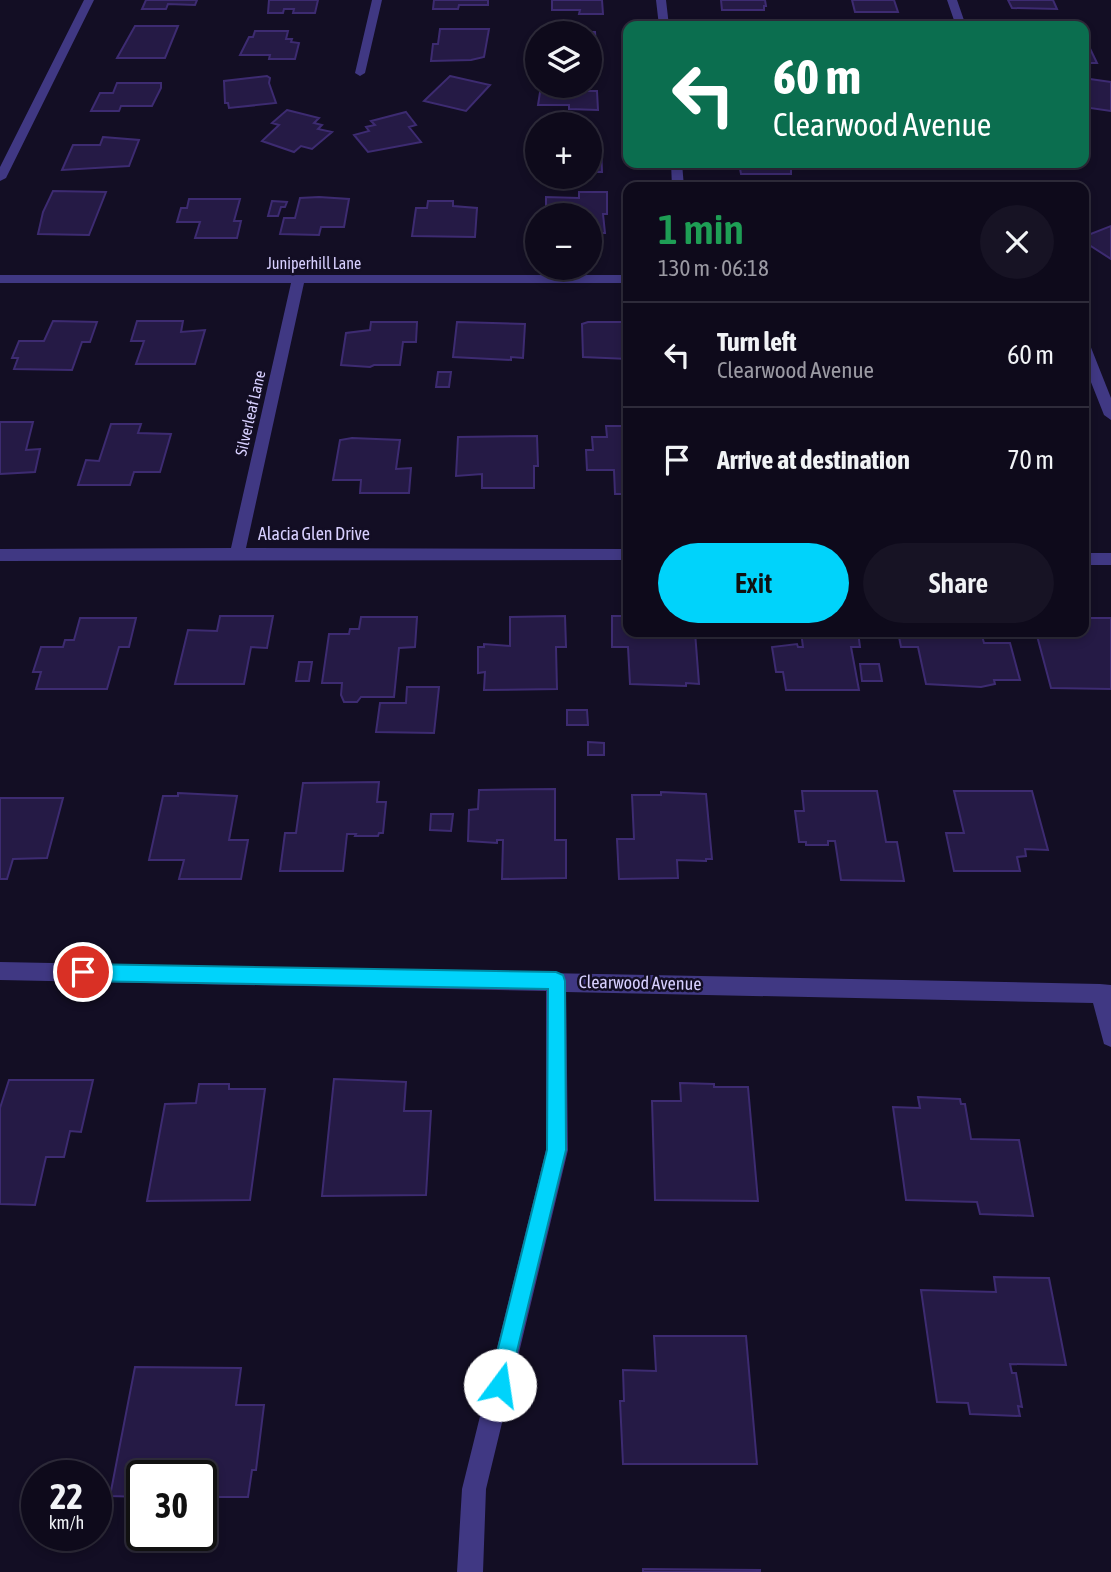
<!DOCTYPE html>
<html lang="en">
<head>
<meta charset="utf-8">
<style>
  :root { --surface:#0e0a1b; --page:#171324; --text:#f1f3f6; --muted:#9b9aa3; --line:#2e2b3a; --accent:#00d3fb }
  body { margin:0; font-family:"Asap Condensed",sans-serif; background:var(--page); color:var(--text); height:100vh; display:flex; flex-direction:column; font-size:26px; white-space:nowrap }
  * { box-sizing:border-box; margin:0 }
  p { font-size:23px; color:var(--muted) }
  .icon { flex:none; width:38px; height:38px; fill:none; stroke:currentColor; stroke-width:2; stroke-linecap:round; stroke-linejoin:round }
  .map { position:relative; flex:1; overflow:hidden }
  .sheet { position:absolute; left:623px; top:182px; width:466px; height:455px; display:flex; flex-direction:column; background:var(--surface); border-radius:14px; box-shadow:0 4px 10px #0003,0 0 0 2px var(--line) }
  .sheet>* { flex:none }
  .top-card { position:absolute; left:623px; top:21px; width:466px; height:147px; border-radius:14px; box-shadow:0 4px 10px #0003,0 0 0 2px var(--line); background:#0b6e4f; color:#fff; overflow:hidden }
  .tools { position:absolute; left:525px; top:21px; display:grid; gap:14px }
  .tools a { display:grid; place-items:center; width:77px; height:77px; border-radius:50%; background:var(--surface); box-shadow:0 4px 10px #0003,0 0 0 2px var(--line); font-size:35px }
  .speed { position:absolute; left:21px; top:1460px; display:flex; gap:14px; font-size:35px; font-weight:700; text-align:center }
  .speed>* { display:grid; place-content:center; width:91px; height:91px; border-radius:50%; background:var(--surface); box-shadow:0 4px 10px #0003,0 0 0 2px var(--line); line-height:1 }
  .speed small { font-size:18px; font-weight:400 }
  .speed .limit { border:4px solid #111; border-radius:10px; background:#fff; color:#111 }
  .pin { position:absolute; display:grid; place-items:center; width:60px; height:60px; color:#fff; margin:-30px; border:4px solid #fff; border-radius:50%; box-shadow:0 2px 7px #0007 }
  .me { position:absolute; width:77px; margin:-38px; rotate:14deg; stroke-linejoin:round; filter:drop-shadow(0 0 5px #0008) }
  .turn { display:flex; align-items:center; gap:24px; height:147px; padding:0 35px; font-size:32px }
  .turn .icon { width:91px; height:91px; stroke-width:2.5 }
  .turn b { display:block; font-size:49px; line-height:60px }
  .round { display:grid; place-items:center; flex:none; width:74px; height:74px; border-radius:37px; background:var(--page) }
  .overview { display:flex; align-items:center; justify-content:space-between; height:119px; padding:0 35px }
  h1 { font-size:42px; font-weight:600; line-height:52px; color:#1e9e55 }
  .action { display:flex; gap:14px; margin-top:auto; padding:14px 35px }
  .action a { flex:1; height:80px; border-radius:42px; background:var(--accent); color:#111; font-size:28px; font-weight:600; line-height:80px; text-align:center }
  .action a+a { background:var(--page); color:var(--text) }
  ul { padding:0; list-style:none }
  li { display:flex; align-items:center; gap:21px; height:105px; padding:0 35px; border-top:2px solid var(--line) }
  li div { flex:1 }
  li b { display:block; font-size:26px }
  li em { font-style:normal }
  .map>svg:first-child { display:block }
  .building { fill:#251a45; stroke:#3d2b71; stroke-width:2 }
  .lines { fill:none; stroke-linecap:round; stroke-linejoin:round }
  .minor { fill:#403883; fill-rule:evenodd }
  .route { fill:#00d3fb; stroke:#0089a3; stroke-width:2 }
  .labels { text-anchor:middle; stroke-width:5; stroke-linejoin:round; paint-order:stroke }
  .far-street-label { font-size:16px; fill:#d8d0ff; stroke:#130e24 }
  .street-label { font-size:18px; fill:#d8d0ff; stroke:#130e24 }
</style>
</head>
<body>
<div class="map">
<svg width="1111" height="1572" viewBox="0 0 1111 1572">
  <rect width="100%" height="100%" fill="#130e24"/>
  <!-- building -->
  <path class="building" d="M146 0H197L195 5 168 4 166 9H142Z
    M269 0H318L315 13H293L294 9H284L283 13H268Z
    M434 0H488V5H459L458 9H433Z
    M552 0H602L603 14H579L580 10H552Z
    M721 0H765L766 6H764V10H722Z
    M852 0H894L898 12H855Z
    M1008 0H1053L1057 9 1012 8Z
    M135 26H178L165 58H117Z
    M440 29H489L484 57 471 60 431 61 433 44H438Z
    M255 31H288L286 39H292L291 42 299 43 295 59H269L270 55H240L249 37H253Z
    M553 32H595L597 58H590V33Z
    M1083 34 1097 63H1083Z
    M267 76 270 78 269 83 276 103 229 108 228 103H225L224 81Z
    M450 76 490 85 466 111 424 101Z
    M1083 78 1111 82V111L1083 107Z
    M117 83H161V88L152 106H121L119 111H91L100 93H113Z
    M541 86H588V91H597L598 110 569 109V105H538Z
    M287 110 319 118 314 123 322 125 318 129 332 132 312 149 301 146 294 152 262 141 279 125 272 123Z
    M406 112 416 125 409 127 421 142 368 152 354 135 369 131 366 127 375 125 371 121Z
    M103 137 139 140 129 166 62 170 73 145H100Z
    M590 140 601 142 599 148H601L602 172H590Z
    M739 163H791V174H741Z
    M53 191 106 192 89 235 38 234 43 212Z
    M579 192H607V214H603L605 233H590V215H546V197L579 198Z
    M319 197 349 199 344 227H321L319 235 280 234 284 218H295L300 198Z
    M189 199H240L234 221H241L237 238H195L200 222H177L181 208H187Z
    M272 201 287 202 285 207H281L278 216H268Z
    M428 201H453V206L477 208 475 237 412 236 416 208H427Z
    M1111 226V259L1083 241V237Z
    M53 321 97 322 90 342H82L72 370 14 369 18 358H12L19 341H44Z
    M137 321H183L181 332 205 330 195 364H136L144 341H131Z
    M371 322H417L416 342H403L400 365H374L370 367 341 365 346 333 370 330Z
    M457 322 525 324 523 358 511 357V360L453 357Z
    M588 322H628V359L583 357 582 324Z
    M438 372H451L449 387H436Z
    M0 422H33L26 450 40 449 35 472 0 474Z
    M111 424H141L138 433 171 434 160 472H134L130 485H78L86 460 99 461Z
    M606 426H628V494H615L614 470H587L586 450H593L592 437H607Z
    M537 436 538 466H534V488H482V474L456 476 458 437Z
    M352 438 400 440 396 469 411 468 409 493H360L361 480H333L340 440Z
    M220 616H273L267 648 251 647 244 684H175L188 630 217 631Z
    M565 616 566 647H556L557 689 484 690 485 672 478 673V647H484V644L510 646V617Z
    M612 616H628V632H695L699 684 686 683V686L630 684 628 647H612Z
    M361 617H417L415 647 399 648 394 697H361L357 702H344L341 695 342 683H322L329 634H349L350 629H359Z
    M80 618H136L129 647H119L107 689H36L41 672H33L41 647H63L65 640H74Z
    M1083 618H1111V689L1051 688 1036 632H1083Z
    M801 632H858L860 647H851L859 690H786L783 672H776L772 647 797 644 798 647H803Z
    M898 632H981L984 643H1010L1020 680H994L995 684 981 687 926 684 918 647H901Z
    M299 662H312L309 681H296Z
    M860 664H879L882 681H862Z
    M407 687H439L434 733 376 732 380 703H406Z
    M567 710H587L588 725H567Z
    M588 742 604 743V755H588Z
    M379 782 377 802H386L383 833H379L378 836H355L356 834H347L343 871H280L285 833H296L303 783Z
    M555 789V840H566V878L502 879 503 840H497V843L468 841 469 810 478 809 479 790Z
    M802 791H877L886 842H897L904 881 841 880 835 841H828V845H806V842H799L795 811H804Z
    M954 791H1032L1048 850 1025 849 1026 856 1017 857 1020 871H954L946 833H964Z
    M661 792 706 794 712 859H706V861L677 860 678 878 619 879 617 839H634L632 795H661Z
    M178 793 237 796 229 840H248L241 879H179L184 860H149L163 796H178Z
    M0 798H63L47 858 13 859 7 879H0Z
    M431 814H453L451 831 430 830Z
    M334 1079 406 1082 404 1111H431L426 1195 322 1196Z
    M9 1080H93L81 1132 70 1131 64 1157H46L35 1205 0 1204V1108Z
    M680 1083 714 1084V1087H748L758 1201 655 1200 652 1101H681Z
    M199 1084H229V1089H265L250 1200 147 1201 165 1104 196 1103Z
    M918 1097 960 1099 961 1104H965L971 1139 1019 1140 1033 1216 980 1214 977 1202 906 1200 893 1107 920 1108Z
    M994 1277 1049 1278 1066 1365 1010 1364 1012 1373H1016L1022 1407 1018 1406 1020 1416 970 1414 968 1403 937 1402 921 1290 996 1292Z
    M654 1336H746L757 1464H623L620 1401H624L623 1370 656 1371Z
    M135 1367 241 1368 236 1405H264L256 1470H252L248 1497H201V1475H142V1497L110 1496Z
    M643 1569 760 1570V1572H643Z"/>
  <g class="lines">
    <!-- minor -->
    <path class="minor" d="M84 0H94L6 178 0 181V167Z
      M372 0H382L365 73 360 76 355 73Z
      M656 0H666L669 26H659Z
      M947 0H957L966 26H956Z
      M671 163H682L684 187H672Z
      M0 275H628V283H304L246 548 628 549V560L0 561V549L231 548 291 283H0Z
      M1083 341 1090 345 1111 398V420L1104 415 1083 362Z
      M1083 553H1111V565H1083Z
      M0 962 1100 984 1111 985V1047L1104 1044 1093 1003 566 992 568 1150 486 1489 483 1572H457L462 1489 546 1150V991L0 980Z"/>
  </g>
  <!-- route -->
  <path class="route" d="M83 964 556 972 563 975 565 981 566 1150 507 1392 500 1396 492 1392 489 1385 547 1150 548 989 83 981 77 978 75 972 77 967Z"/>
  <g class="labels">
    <!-- far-street labels -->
    <g class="far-street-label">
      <text x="314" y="269">Juniperhill Lane</text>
      <text transform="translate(250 413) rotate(-77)" y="6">Silverleaf Lane</text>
    </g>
    <!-- street labels -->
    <g class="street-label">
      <text x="314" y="540">Alacia Glen Drive</text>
      <text transform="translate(640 983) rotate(1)" y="6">Clearwood Avenue</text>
    </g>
  </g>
</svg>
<div class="tools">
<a><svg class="icon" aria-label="layers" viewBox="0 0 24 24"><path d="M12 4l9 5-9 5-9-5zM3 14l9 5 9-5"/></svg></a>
<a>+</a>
<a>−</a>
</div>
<div class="speed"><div>22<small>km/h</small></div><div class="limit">30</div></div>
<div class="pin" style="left:83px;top:972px;background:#d93025"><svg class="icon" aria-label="arrive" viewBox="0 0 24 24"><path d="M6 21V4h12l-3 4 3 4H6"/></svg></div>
<svg class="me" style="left:500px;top:1385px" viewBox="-20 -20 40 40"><circle r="19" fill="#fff"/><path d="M0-13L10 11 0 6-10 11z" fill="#00d3fb"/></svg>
<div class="top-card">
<div class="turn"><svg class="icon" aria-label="left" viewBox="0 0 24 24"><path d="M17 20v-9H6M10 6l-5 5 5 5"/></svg><div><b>60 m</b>Clearwood Avenue</div></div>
</div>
<section class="sheet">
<div class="overview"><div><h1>1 min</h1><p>130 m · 06:18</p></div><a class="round"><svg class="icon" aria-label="close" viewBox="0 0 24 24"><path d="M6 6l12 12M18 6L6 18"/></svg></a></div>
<ul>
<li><svg class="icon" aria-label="left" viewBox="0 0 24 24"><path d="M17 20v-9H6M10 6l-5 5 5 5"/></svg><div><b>Turn left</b><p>Clearwood Avenue</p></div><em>60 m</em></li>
<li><svg class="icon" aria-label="arrive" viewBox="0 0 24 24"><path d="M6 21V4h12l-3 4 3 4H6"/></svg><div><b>Arrive at destination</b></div><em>70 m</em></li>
</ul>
<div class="action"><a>Exit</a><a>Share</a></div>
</section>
</div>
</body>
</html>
